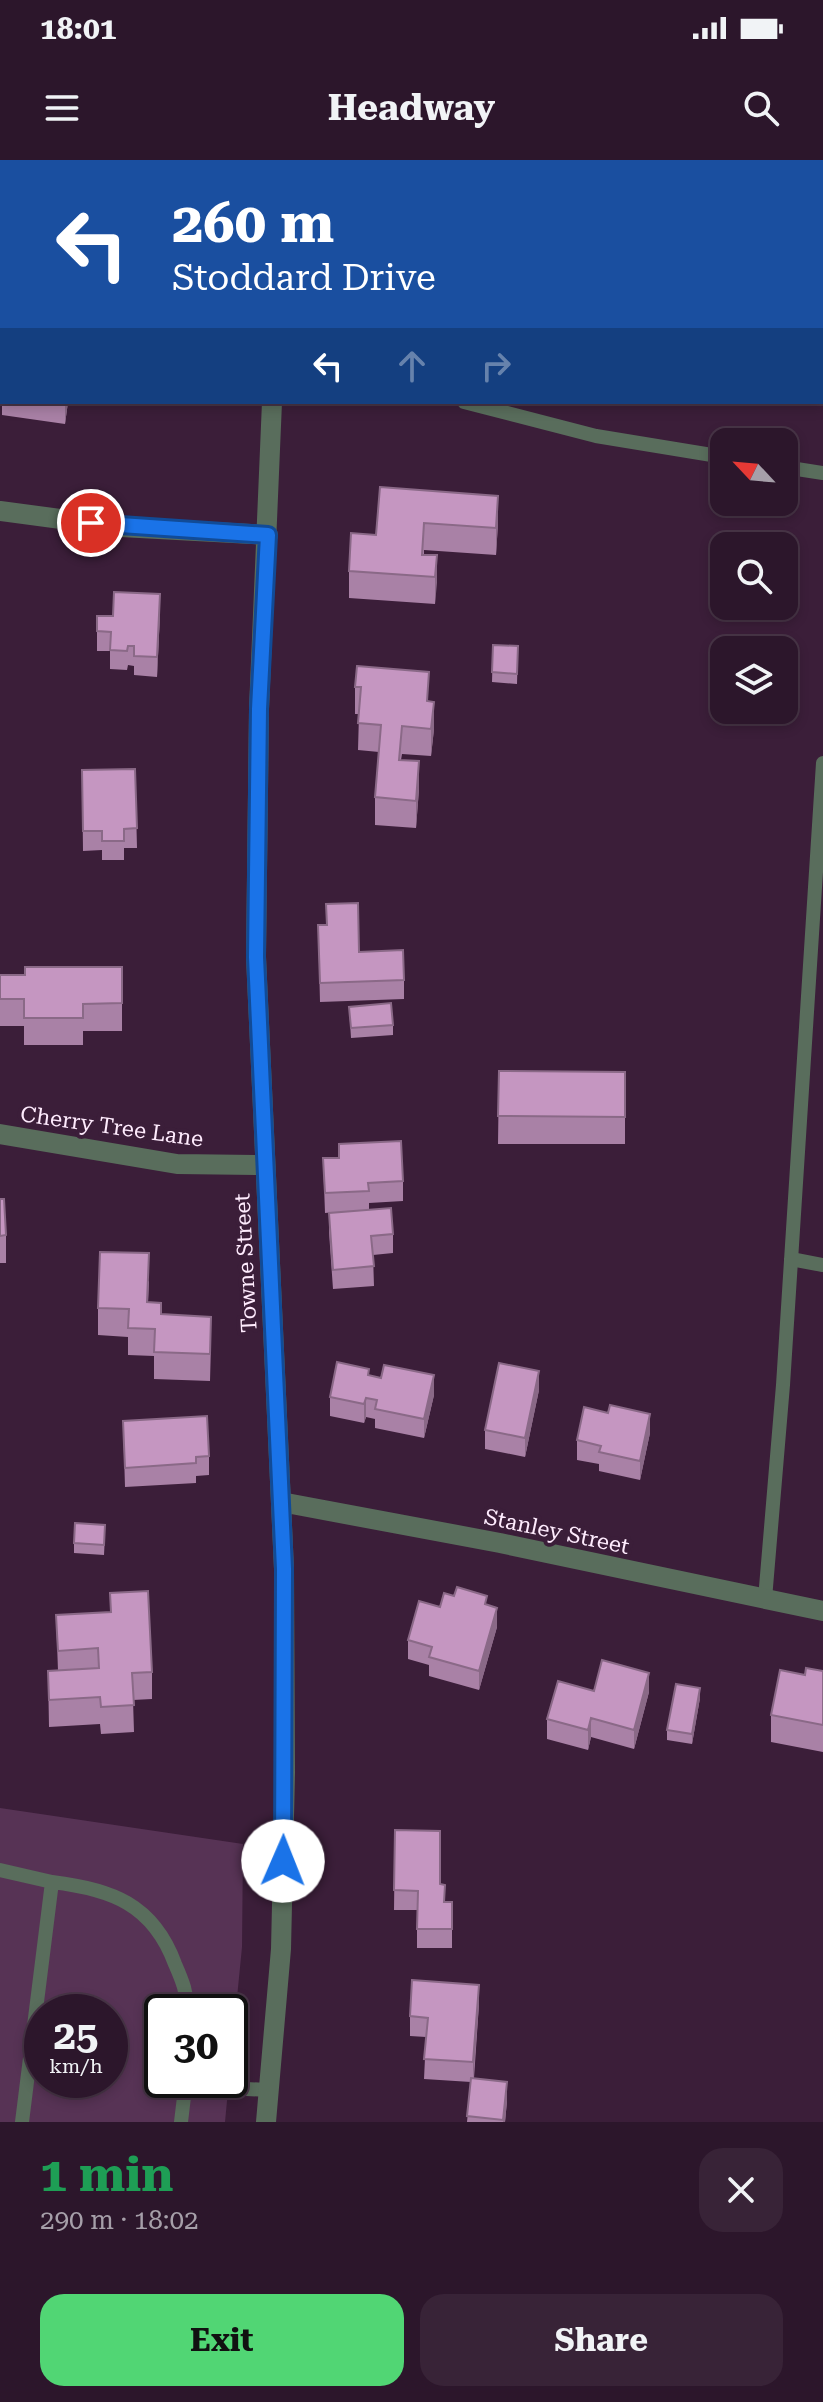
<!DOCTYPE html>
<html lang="en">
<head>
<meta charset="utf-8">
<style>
  :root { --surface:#2c162b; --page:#382337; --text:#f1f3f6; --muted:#a69fa9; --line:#483547; --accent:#51d674 }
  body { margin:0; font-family:"Roboto Serif",serif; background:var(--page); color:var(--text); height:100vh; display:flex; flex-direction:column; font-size:30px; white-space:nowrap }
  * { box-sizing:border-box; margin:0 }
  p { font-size:26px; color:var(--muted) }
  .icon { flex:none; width:44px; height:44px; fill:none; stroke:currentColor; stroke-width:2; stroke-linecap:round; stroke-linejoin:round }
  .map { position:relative; height:1962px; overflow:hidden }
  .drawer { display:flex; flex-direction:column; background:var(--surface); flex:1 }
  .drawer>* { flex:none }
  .hud { position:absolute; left:0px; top:0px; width:824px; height:244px; box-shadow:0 4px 12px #0003,0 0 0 2px var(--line); background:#1a4fa0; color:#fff; overflow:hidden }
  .needle { width:52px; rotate:296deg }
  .controls { position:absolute; left:710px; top:268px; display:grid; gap:16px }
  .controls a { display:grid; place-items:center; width:88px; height:88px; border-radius:16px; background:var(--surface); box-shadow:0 4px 12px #0003,0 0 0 2px var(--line); font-size:40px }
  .speed { position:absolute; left:24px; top:1834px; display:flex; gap:16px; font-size:40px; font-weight:700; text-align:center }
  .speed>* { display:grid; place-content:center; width:104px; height:104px; border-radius:50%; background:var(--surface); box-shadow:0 4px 12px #0003,0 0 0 2px var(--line); line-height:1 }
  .speed small { font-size:20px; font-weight:400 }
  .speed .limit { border:4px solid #111; border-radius:12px; background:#fff; color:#111 }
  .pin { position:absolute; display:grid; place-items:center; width:68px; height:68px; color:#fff; margin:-34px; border:4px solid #fff; border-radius:50%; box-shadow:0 2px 8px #0007 }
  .me { position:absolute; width:88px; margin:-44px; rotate:1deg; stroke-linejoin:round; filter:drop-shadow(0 0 6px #0008) }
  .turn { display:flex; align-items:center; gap:28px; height:168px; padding:0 40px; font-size:36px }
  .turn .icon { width:104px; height:104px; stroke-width:2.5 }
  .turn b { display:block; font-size:56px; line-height:68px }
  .lanes { display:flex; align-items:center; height:76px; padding:0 40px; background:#0003; justify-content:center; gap:40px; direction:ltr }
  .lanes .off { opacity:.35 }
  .round { display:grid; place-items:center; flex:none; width:84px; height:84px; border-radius:24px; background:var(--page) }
  .head { display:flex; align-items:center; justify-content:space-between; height:136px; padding:0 40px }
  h1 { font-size:48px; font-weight:700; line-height:60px; color:#1e9e55 }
  .primary-button { display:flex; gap:16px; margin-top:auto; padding:16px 40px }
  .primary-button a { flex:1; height:92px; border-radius:24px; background:var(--accent); color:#111; font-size:32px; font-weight:700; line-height:92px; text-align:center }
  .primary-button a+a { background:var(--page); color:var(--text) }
  .status { display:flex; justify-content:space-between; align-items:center; height:56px; padding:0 40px; background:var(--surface); direction:ltr }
  .status svg { height:22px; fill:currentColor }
  header { display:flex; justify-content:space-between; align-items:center; height:104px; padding:0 40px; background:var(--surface); font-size:36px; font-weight:700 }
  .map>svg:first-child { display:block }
  .green { fill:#573355; fill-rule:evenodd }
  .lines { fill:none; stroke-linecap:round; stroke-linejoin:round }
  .stream { stroke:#4d5e8e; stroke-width:10 }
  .service { stroke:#596d5c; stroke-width:14 }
  .minor { stroke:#596d5c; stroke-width:20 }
  .wall { fill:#a981a6 }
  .shaded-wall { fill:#8a6987 }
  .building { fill:#c596c1; stroke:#8a6987; stroke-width:2 }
  .route-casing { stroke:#114b97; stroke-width:20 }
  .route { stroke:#1a73e8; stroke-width:14 }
  .labels { text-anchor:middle; stroke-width:8; stroke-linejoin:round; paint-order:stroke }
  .street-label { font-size:22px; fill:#feebfd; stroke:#3b1e39 }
</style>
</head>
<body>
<div class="status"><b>18:01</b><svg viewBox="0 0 49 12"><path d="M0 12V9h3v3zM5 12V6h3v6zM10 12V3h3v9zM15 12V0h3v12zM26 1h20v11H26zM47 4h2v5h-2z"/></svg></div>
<header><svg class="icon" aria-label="menu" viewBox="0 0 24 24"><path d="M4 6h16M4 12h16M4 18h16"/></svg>Headway<svg class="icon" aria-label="search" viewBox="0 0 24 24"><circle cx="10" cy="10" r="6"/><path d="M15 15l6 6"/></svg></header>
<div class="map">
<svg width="823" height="1962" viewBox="0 0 823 1962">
  <rect width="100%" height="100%" fill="#3b1e39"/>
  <!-- green -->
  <path class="green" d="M310 0H823V240L822 2Z
    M0 1648 243 1684 242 1787 230 1909V1852H162V1920H229L225 1962H0ZM42 1852H110V1920H42Z"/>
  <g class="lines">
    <!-- stream -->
    <path class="stream" d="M822 212H823"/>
    <!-- service -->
    <path class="service" d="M464 242 596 276 724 297
      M784 307 823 313
      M791 1099 823 1105
      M765 1439 783 1225 823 603
      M0 1710 52 1722 22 1962
      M52 1722C111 1729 153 1744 175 1804 182 1820 188 1834 187 1852
      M186 1926 268 1930
      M181 1962 186 1920"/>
    <!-- minor -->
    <path class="minor" d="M283 2V0
      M0 351 121 367 268 375
      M0 974 177 1004 265 1005
      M281 1342 500 1383 823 1451
      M266 1962 281 1789 285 1612 284 1409 256 797 259 549 272 242"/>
  </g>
  <!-- wall -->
  <path class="wall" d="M2 242H68L65 264 2 255Z
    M380 327 498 363 496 395 424 390V395H437L435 444 349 438V411L376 375Z
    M160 453 157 517 134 515V506L128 505 127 510 110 509V491H97V456H113Z
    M493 485 518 486 517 524 492 522Z
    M357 506 429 541 434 569 431 596 402 594 401 600 419 629 416 668 375 665V637L379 592 358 590 359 554H355V527Z
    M135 609 137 688H124V700H102V690L83 691 82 610Z
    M318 765 404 820V839L320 842Z
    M122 807V871H83V885H24V866H0V815H25Z
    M349 847 393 865V875L351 878Z
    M499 911 625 912V984H498Z
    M323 998H339L403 1021V1041L369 1043V1049L393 1074V1093L373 1095 374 1126 333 1129 329 1072V1053L336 1052 325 1053Z
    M0 1039 6 1075V1103H0Z
    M149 1121 148 1143 161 1154 211 1184 210 1221 154 1219V1196L128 1195V1177L98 1175V1148Z
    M369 1215 434 1235 424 1278 375 1268V1259L366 1257 364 1263 330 1256V1237Z
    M539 1230 525 1297 485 1289V1270Z
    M123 1261 209 1296V1315L196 1316V1323L125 1327Z
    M650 1273 640 1320 599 1311V1304L577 1300V1280Z
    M105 1375 104 1395 74 1393V1383Z
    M110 1433 152 1512V1539L133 1540 134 1572 101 1574 100 1564 49 1567 48 1511H58L56 1455 110 1452Z
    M487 1445 497 1467 479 1530 429 1516V1505L408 1499V1480L440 1447Z
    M823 1511V1592L771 1582V1555L805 1515Z
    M594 1531 649 1532 634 1589 591 1577 588 1590 547 1579V1559Z
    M700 1538 692 1584 667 1580V1570Z
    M395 1670 440 1724 445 1742H452V1788H417V1750H394Z
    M479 1844 474 1918 507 1941 505 1962H467L471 1922 424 1919 426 1877 410 1876V1856Z"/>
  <!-- shaded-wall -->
  <path class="shaded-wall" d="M65 242H68L65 264Z
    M498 336V363L496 395V368Z
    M437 395V423L435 444V417Z
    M160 434V453L157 517V497Z
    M434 542V569L431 596V569Z
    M419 601V629L416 668V641Z
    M539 1211V1230L525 1297V1278Z
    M434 1215V1235L424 1278V1259Z
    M366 1238V1257L364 1263V1244Z
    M650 1254V1273L640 1320V1301Z
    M497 1448V1467L479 1530V1511Z
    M649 1513V1532L634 1589V1570Z
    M700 1528V1538L692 1584V1574Z
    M591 1558V1577L588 1590V1570Z
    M479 1825V1844L473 1922V1902Z
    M507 1922V1941L505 1962H503Z"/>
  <!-- building -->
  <path class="building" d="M380 327 498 336 496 368 424 363 422 395H437L435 417 349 411 351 373 376 375Z
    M114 432 160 434 157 497 134 496V486H128L127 491 110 490 111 472 97 471V456H113Z
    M493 485 518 486 517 514 492 512Z
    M357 506 429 512 427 541 434 542 431 569 402 566 399 600 419 601 416 641 375 637 381 565 358 563 361 527H355Z
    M135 609 137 668 124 669V681H102V671H83L82 610Z
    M358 743 359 792 403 790 404 820 320 823 318 765H327L326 744Z
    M25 807H122V843L83 844V858H24V839H0V815H25Z
    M391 843 393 865 351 868 349 847Z
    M499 911 625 912V957L498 956Z
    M401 981 403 1021 368 1023 369 1031 325 1033 323 998H339V984Z
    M0 1039H4L6 1075 0 1076Z
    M391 1048 393 1074 371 1076 374 1106 333 1110 329 1053Z
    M100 1092 149 1093 147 1142 161 1143V1154L211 1157 210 1194 154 1192 155 1169 128 1168 129 1149 98 1148Z
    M337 1202 369 1209 368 1215 381 1218 384 1205 434 1215 424 1259 375 1249 377 1240 366 1238 364 1244 330 1237Z
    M499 1203 539 1211 525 1278 485 1270Z
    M610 1245 650 1254 640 1301 599 1292 601 1286 577 1280 584 1247 608 1253Z
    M207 1256 209 1296 196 1297V1303L125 1308 123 1261Z
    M75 1363 105 1365 104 1385 74 1383Z
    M457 1427 487 1436 485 1444 497 1448 479 1511 429 1497 432 1487 408 1480 419 1441 440 1447 444 1433 454 1436Z
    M148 1431 152 1512 132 1513 134 1545 101 1547 100 1537 49 1540 48 1511 99 1508 98 1488 58 1491 56 1455 111 1452 110 1433Z
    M602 1500 649 1513 634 1570 591 1558 588 1570 547 1559 558 1521 594 1531Z
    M806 1508 823 1511V1565L771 1555 780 1510 805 1515Z
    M676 1524 700 1528 692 1574 667 1570Z
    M395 1670 440 1671V1724L445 1725 444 1742H452V1769H417L418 1731 394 1730Z
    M412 1820 479 1825 473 1902 424 1899 428 1858 410 1856Z
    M471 1918 507 1922 503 1960 467 1956Z"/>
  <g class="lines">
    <defs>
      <path id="route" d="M91 363 268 375 259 549 256 797 284 1409 283 1701"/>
    </defs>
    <!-- route casing -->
    <use href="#route" class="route-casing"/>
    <!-- route -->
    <use href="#route" class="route"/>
  </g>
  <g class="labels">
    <!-- street labels -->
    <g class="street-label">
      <text transform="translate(112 966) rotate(8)" y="8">Cherry Tree Lane</text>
      <text transform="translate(245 1103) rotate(-93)" y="8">Towne Street</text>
      <text transform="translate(557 1371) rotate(12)" y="8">Stanley Street</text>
    </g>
  </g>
</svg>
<div class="controls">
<a><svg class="needle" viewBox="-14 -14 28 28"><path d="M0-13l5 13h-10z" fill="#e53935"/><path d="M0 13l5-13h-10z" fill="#a69fa9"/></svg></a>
<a><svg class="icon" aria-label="search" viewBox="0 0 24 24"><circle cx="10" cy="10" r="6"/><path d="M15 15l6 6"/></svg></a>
<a><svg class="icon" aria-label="layers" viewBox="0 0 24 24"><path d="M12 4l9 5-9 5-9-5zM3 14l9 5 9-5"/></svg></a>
</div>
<div class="speed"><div>25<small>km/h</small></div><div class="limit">30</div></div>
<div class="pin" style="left:91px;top:363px;background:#d93025"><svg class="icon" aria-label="arrive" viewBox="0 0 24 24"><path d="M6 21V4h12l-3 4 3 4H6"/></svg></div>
<svg class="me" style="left:283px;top:1701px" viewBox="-20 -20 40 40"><circle r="19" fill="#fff"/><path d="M0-13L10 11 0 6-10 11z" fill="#1a73e8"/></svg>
<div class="hud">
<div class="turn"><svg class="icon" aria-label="left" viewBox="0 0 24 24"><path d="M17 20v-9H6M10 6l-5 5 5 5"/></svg><div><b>260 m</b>Stoddard Drive</div></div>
<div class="lanes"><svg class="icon" aria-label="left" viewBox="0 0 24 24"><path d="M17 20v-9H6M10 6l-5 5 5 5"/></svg><svg class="icon off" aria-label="ahead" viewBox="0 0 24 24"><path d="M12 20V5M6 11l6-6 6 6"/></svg><svg class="icon off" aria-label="right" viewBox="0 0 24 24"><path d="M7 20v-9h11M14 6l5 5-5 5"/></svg></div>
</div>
</div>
<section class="drawer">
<div class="head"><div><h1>1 min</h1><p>290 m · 18:02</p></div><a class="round"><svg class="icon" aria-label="close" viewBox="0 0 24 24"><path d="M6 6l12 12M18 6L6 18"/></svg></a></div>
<div class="primary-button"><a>Exit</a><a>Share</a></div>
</section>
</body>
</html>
